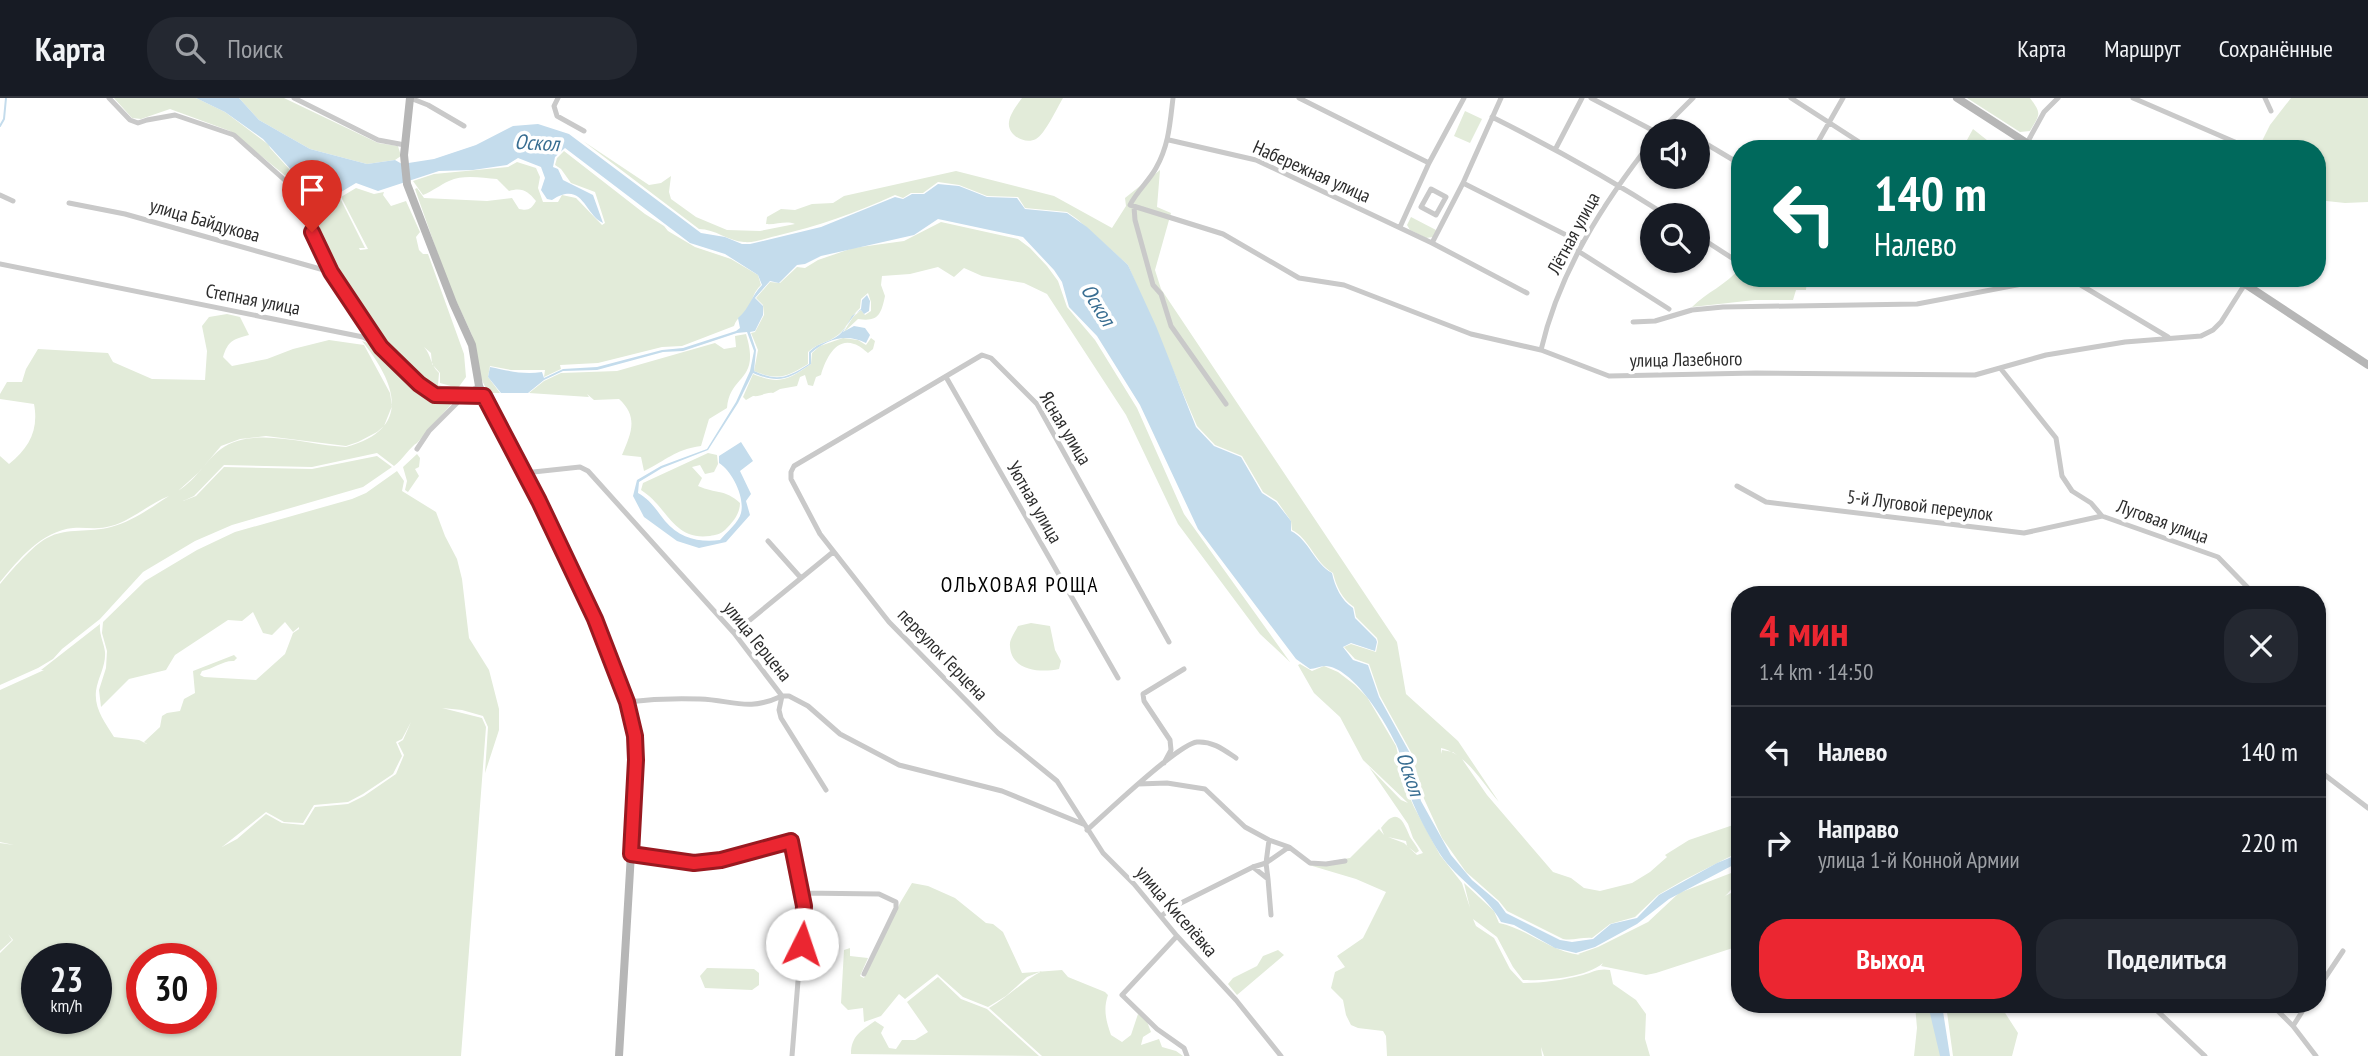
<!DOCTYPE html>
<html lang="ru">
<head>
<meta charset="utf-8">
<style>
  :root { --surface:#171b24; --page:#242831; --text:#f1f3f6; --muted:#9ea1a6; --line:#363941; --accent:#eb2631 }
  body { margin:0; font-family:"PT Sans Narrow",sans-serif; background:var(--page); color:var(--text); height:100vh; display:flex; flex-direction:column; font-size:26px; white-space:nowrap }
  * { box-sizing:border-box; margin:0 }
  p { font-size:23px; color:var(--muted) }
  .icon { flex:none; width:38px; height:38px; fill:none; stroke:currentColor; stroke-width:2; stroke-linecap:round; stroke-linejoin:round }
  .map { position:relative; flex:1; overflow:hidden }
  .panel { position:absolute; left:1731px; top:488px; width:595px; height:427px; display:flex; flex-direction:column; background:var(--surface); border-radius:28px; box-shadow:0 2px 5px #0004 }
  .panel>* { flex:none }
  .banner { position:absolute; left:1731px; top:42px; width:595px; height:147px; border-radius:28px; box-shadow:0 2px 5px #0004; background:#00695c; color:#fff; overflow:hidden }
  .fabs { position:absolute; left:1640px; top:21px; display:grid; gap:14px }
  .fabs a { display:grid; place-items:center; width:70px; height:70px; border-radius:50%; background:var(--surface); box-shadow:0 2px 5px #0004; font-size:35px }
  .speed { position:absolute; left:21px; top:845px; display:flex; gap:14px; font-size:35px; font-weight:700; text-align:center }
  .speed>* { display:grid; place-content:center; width:91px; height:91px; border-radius:50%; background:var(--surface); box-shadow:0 2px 5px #0004; line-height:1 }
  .speed small { font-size:18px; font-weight:400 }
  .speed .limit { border:10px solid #d22; background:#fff; color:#111 }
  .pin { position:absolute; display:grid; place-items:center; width:60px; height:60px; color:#fff; margin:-72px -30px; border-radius:50% 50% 50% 0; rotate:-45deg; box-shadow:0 0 7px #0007 }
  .pin .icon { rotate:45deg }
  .me { position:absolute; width:77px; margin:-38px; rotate:4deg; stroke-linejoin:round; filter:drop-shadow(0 0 5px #0008) }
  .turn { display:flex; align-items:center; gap:24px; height:147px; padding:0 28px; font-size:32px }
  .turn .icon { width:91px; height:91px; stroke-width:2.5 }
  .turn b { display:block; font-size:49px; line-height:60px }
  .round { display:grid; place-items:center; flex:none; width:74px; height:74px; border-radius:28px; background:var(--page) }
  .headline { display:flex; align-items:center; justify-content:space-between; height:119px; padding:0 28px }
  h1 { font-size:42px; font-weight:700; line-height:52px; color:var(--accent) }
  .button { display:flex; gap:14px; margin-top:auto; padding:14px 28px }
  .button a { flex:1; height:80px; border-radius:28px; background:var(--accent); color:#fff; font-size:28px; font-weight:700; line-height:80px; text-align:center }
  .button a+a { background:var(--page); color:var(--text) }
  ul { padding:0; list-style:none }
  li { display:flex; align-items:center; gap:21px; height:91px; padding:0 28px; border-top:2px solid var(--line) }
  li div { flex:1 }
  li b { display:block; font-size:26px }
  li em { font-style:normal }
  header { display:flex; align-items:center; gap:42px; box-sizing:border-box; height:98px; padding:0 35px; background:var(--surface); border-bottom:2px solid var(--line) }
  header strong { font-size:33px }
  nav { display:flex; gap:38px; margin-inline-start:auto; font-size:24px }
  .search { width:490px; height:63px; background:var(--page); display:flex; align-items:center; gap:18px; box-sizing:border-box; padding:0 24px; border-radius:28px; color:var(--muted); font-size:26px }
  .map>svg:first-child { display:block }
  .green { fill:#e2ebd9; fill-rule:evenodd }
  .water { fill:#c4dcec }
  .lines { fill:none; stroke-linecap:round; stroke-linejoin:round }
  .stream { stroke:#c4dcec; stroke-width:2 }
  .street { stroke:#c9c9c9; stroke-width:5 }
  .secondary { stroke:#b6b6b6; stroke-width:8 }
  .route-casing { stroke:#991920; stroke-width:18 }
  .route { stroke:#eb2631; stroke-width:12 }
  .labels { text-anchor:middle; stroke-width:7; stroke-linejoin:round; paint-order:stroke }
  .street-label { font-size:19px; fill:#2c2c2c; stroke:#fff }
  .water-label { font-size:21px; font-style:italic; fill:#386d91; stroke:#fff }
  .neighbourhood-label { font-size:21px; letter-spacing:2px; fill:#000; stroke:#fff }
</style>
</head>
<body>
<header>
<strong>Карта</strong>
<div class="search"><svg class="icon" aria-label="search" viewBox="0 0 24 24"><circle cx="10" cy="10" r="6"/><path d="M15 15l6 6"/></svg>Поиск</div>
<nav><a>Карта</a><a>Маршрут</a><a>Сохранённые</a></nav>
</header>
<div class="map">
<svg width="2368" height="958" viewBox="0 0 2368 958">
  <rect width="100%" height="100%" fill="#fff"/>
  <!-- green -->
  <path class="green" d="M114 0H196L225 14 269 47 270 50 310 94 331 102 339 98 365 150H359L360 152 368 151 341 99 356 90 374 96 384 94 383 97 391 108 406 103 420 134 416 139 419 152 423 156H428L464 256 466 279 458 290 440 285V275L432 266 431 255 424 249C432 258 429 265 439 275L438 287 457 292H436L413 278 383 247 333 169 287 79 230 33 170 11 141 21 132 20Z
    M239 0H284L378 45 398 48 401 58 395 62 367 66 310 51 259 22Z
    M1022 0H1063C1057 10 1045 36 1036 41 1025 47 1007 37 1009 24 1010 16 1017 7 1022 0Z
    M1967 0H2030C2042 16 2040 16 2030 33L2020 34Z
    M2291 0H2368V104L2345 105 2317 102V51H2258L2270 27Z
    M1465 13 1482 21 1470 45 1454 38Z
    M1973 31 1992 46 2004 51H1962Z
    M583 43 649 87 661 85 671 78 669 94 671 101 696 119 727 132 760 133 795 126C786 122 776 127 766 126L767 119 781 111 795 112 812 106 833 105 844 98 956 73 1054 98 1112 130 1126 108 1125 100 1160 72 1157 109 1171 115 1155 172 1161 191 1397 544 1406 596 1458 643 1499 704C1482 685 1467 656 1441 650V656L1442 652 1453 654 1462 661 1487 697 1553 774 1571 780 1584 790 1600 793 1632 785 1650 774 1667 759 1665 757 1689 742 1739 725V754L1684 782 1658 797 1635 819 1610 826 1592 840C1582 839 1573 843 1563 841L1507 813 1499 803 1466 774 1442 740 1420 692 1410 659 1412 656 1380 598 1369 566 1355 561 1344 549 1351 546 1376 554 1378 544 1377 540 1356 519 1354 509C1342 501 1336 488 1333 475 1315 465 1309 440 1292 432L1291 423 1277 403 1263 394 1242 358 1215 347 1197 328 1128 167 1077 121 1067 114 1025 110 1018 99 987 98 959 87 938 84 923 95H911L903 100 895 97C856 115 818 128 776 138 766 140 755 145 744 144 728 143 715 131 699 131Z
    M564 53 645 116 664 128 668 133 695 149 731 161 758 177 761 187C753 195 754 199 749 208 745 217 737 218 734 228L682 248 662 249 598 265 560 267 561 271 544 279 545 272H511L490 268 488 279 500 295H488L481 280 472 237 448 185 415 91 417 90 424 100 487 103 512 100 519 111C529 113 531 111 536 103 528 93 522 89 509 93L497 81C482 80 464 76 449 83 440 87 433 93 423 97L413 83 434 76 508 69 517 64 536 70 540 79 538 90 543 104H558L562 97 576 100 602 127 605 125 595 94 571 85 561 71 555 67 557 60Z
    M1411 119 1436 132 1433 139 1426 140 1410 132 1407 127Z
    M941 124 1018 141 1030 150 1047 168 1058 183 1067 209 1095 242 1137 310 1184 416 1290 564 1260 536 1178 426 1126 317 1047 196 1024 185 982 178 964 170 954 179 938 169 910 176 882 178 881 187 885 198C881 217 878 224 858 221L843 235 853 219 861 212 865 217 871 213V204L868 195 861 201 860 210C851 218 846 231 838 237 828 245 819 244 808 254V266C787 279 778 283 754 273L758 252 751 235 755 234 764 217 763 207 756 200 770 184 780 185 797 169 805 170 818 162 853 150 904 143Z
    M1739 171 1740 180H1807L1806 192H1796L1793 202H1755L1692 209C1707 194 1726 187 1739 171Z
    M227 216 240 219 249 237C233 241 228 243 223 259L232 268 267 261 293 251 329 242 364 247 390 295 392 308 384 328 377 334 358 344 346 348 266 338 240 341 221 348 198 375 178 393C198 380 205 363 221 351 253 327 310 348 346 349 413 331 396 285 362 243 391 251 403 289 431 300 438 302 447 302 454 303L417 345C411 348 403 361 394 368L377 355 312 369 224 367 194 398 183 403 196 398 224 369 312 371 377 358 392 369 363 389 232 427 195 443 143 474 100 521 62 551 53 561 38 570 0 587V486C11 473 33 447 47 440 67 429 90 435 111 429 131 424 152 409 169 398 150 405 131 423 111 428 98 432 86 429 73 430 42 433 19 461 0 484V358L9 366C29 350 39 332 34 306L0 301V296L7 284H22L26 271 38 251 108 255 113 264 152 281 205 282 207 253 202 228 209 219Z
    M746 236C761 285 730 275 727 310L709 321 701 348C674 352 667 362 644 373L641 359 622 357C631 336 639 319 619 301L594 302 587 296 589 299 529 295 544 283 561 275 617 273 715 245 724 251 736 249 735 238Z
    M843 240 858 242 866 247 871 240 875 243 873 251 868 255C864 252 859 247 854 246 835 239 825 263 821 277L816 279 813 288 808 287 805 277 800 279 797 288 780 291 773 295C765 294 761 299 753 298L746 302 743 299 753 276C780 287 788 282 811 266L812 255 820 248Z
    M708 355 717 357 718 366 714 374 705 376 700 367 692 369 702 380 698 388C716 396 725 391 740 405 740 416 733 424 725 432 721 436 715 437 710 438 673 443 668 409 641 392L643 385Z
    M417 356 420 360 419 369 415 371 419 378 408 394 405 392 407 383 403 369Z
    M397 373 404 383 402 393 436 414 445 438 457 461 462 481 469 540 489 572 499 611V632L485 675 488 629 483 618 462 612 442 610 482 620 486 629 461 958H0V855L13 842 8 836 12 842 0 853V745L14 747 0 744V592L44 572H41L100 526C99 537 104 544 105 554 106 568 98 579 96 593 94 611 105 624 114 639L139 642 147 646 144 644 160 629 162 618 167 615 180 613 184 601 195 595 193 573 234 557 237 560 234 563C224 562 213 571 202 573L200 577 204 579 256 582 285 556 293 535 299 531V529L293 534 285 524 272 537 263 535 253 514 242 523 228 522 175 557 166 572 129 581 101 609 99 592 106 570 107 553 102 535 103 524 145 483 197 452 235 434 352 401 366 395ZM411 624 403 642 398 645 404 657 396 676 364 698 348 706 315 709 304 727 282 725 266 716 237 741 222 749 266 714 284 724 303 725 314 707 348 704 363 696 393 676 402 658 396 644 402 641ZM37 861H96V920H37ZM142 861H201V920H142Z
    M1031 525 1050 528 1055 552 1061 563 1059 571C1041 575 1011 573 1010 548 1009 542 1015 534 1018 528Z
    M1300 566 1312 573 1324 568 1338 574 1355 587 1367 599 1396 648 1406 691 1414 709 1440 757 1462 785 1470 810 1464 785 1494 813 1499 825C1528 831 1549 853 1580 857L1578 856 1598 849 1648 824 1679 795 1739 772V785C1731 788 1730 796 1723 799L1731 795 1739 799V848L1656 875 1646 877 1601 868 1603 865C1586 880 1543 883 1523 882L1513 869 1497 839 1473 821 1476 828 1494 840 1510 871 1523 885C1542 885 1564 882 1583 877 1593 874 1599 870 1610 872L1613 886 1636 902 1646 916 1645 941 1650 958H1544L1541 949 1542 958H1387L1386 938 1383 933 1358 930 1351 927 1346 917 1343 902 1331 890 1335 874 1345 869 1337 858 1363 840 1386 794 1356 781 1309 767 1350 760 1379 731 1384 737 1381 730C1397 708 1403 722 1410 739 1413 744 1417 748 1419 753L1416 755 1407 748 1406 743 1388 739 1404 745 1417 757 1423 755 1413 740 1408 726 1369 669 1401 702 1408 705 1363 662 1340 619 1314 595 1298 567Z
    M912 785 928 788 955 800 986 825 993 826 1003 834 1022 875 1062 872 1068 879 1105 894 1108 897C1103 911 1106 923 1111 937L1122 944 1131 937 1138 916 1146 921 1151 934 1143 939 1141 947 1159 941 1162 949 1176 953 1183 958H1042L989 910C1008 899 1024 882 1042 873L1027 879 1006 898 988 909 963 899 937 876 905 901 899 896 881 918 864 924 863 910 848 912 841 905 844 852 850 850V858L868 860 860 878 864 880 900 805Z
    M1278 852 1284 857 1237 897 1228 886 1233 880 1257 868 1263 858Z
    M707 870 754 871 759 875V887L752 892 705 890 700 878Z
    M938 879 961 901 987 911 1039 958 851 956C851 938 861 933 875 923L884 929 881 935 889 950 896 951 902 942H915L928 934 907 904Z
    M1915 907H1927L1934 923 1941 958H1914L1917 930Z
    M1946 907H2000L2018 935 2012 958H1953Z"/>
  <!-- water -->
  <path class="water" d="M196 0H239L259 22 310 51 367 66 395 62 402 66 434 61 476 47 513 28 538 26 569 36 701 135 725 139 742 146H750L821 129 895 99 903 101 912 96H924L938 86 959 88 987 99 1017 100 1025 111 1067 115 1087 129 1128 167 1156 228 1196 329 1214 348 1241 359 1262 395 1276 404 1291 423V433C1309 442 1314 465 1332 475 1335 489 1341 502 1353 510L1355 520 1376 541 1377 544 1375 553 1351 545 1343 549 1353 562 1368 567 1379 599 1411 657 1409 659 1421 703 1451 757 1472 782 1498 804 1506 815 1560 842 1572 844 1593 841 1611 826 1637 820 1659 797 1717 765 1739 756V764L1669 801 1637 826 1595 849 1576 855 1555 850 1514 827 1501 824C1487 797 1457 782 1440 756 1428 737 1416 714 1408 693 1403 678 1403 660 1396 646 1385 623 1353 569 1325 568 1320 568 1315 571 1310 571L1296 561 1198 431 1140 307 1097 238 1069 209 1062 184 1054 172 1023 139 938 121 914 137 821 158 805 166 797 167 779 185 770 183 755 200 763 208V217L755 233 750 234 756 252 754 273C778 284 787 280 809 266V254C820 243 829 245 839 237 847 230 850 219 861 211L862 202 867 197 870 203 869 213 864 216 861 212 852 218 843 234 854 228 865 230 870 237 866 245C846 235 827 241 811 255V266C789 281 779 286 753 275L738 305 708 352 662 370 639 384 638 395C651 402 656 412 665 423 679 440 700 445 720 442 726 435 739 424 741 415 745 399 732 373 719 365V358L741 344 753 363 740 373 751 396 746 403 750 417 726 444 699 450 677 443 644 419 633 398 637 382 661 368 707 351 736 304 750 273 754 253 747 234 737 235 683 253 663 254 597 272 563 273 544 282 528 295H501L488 279 490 269C509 273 524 277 542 274L544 280 563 271 597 269 662 252 683 250 736 233 740 230 738 220C750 210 751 198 762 187L758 177 725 156 690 145 565 50 555 59 553 69 558 71 563 82 593 97 603 125C584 116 583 82 552 102L547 101 541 92 545 80 541 69 518 60 507 67 473 72 439 73 378 93 356 85 331 100 319 96 305 87 263 41 225 14Z
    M1928 907H1942L1950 958H1940Z"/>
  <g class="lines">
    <!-- stream -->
    <path class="stream" d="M0 28 4 21 6 0"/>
    <!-- street -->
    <path class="street" d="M109 0 130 22 138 25 147 22 175 17 234 37 288 85 331 174 380 248
      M294 0 378 42 405 47
      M410 0 428 7 464 28
      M558 0 554 8 557 18 584 33
      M1173 0C1170 25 1169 47 1156 70 1149 83 1137 93 1130 107L1223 136 1299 180 1344 187 1471 236 1541 252 1609 278 1756 275 1975 277 2046 257 2125 244 2201 238 2213 232 2221 224 2245 186
      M1299 0 1429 65
      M1591 0 1654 33
      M1791 0 1870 51
      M2133 0 2251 51
      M2265 0 2271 13
      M1492 19C1552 49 1610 81 1666 117
      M1670 24 1685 33
      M1660 33 1693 0
      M1698 41 1740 66
      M1169 42 1256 62 1432 145 1463 85 1501 0
      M2027 45 2044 14 2058 0
      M1556 50 1582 0
      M1814 51 1843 0
      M1463 85 1582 145
      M1431 91 1446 99 1436 117 1421 109Z
      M0 97 13 103
      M69 105 125 116 331 174
      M1134 109 1135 122 1153 187 1161 196 1171 228 1226 306
      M1400 129 1429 65 1464 0
      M1698 138 1735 162
      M1432 145 1527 195
      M1578 153 1669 211
      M0 166 363 239C369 243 377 246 382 251 414 276 433 318 479 288
      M2069 180 2168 239
      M1633 224 1655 223 1692 212 1723 209 1917 206 2054 180
      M1541 252C1559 174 1603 105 1652 43
      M2001 271 2056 340 2062 378 2072 393 2091 405 2102 418 2218 459 2255 497
      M946 279 1118 580
      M417 351 429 333 465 297 484 298
      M524 375 580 369 588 373 734 535 782 598H789L808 608 840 636 899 667 1002 693 1083 726
      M1737 388 1766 404 2024 435 2102 418
      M768 443 801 480
      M734 535 833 454
      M1169 544 1037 306 991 260 982 257 794 368 791 374V381L820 436 889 524 998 635 1057 683 1103 755 1134 786 1177 838 1236 902 1281 958
      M782 598 779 612 781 620 826 692
      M627 604C651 601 675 600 700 601 732 602 748 614 782 598
      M1164 665 1171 652 1170 642 1144 603 1143 596 1184 571
      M2317 671 2368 710
      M1138 686 1167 685 1205 691 1245 729 1269 742 1289 749
      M1087 732C1105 716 1178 646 1197 644 1213 643 1224 652 1236 660
      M631 756 673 763 708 764 791 743 804 808 792 958
      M1253 769 1268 781 1271 817
      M1268 781 1266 765 1269 742
      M802 795 879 796 896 804V810L864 876
      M1161 818 1175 808 1253 769 1266 765 1289 749 1310 765 1326 766 1345 763
      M1177 838 1122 897 1157 931 1184 950 1187 958
      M2317 892 2343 853
      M2150 906 2205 958
      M2271 906 2293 928 2316 958
      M2293 928 2307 906"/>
    <!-- secondary -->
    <path class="secondary" d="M410 0 404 57 407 86 453 205 472 247 479 288 539 403 595 521 632 620 635 638V688L619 958
      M1957 0 2036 51
      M2236 180 2368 267"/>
  </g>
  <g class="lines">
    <defs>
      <path id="route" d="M312 134 331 174 381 249 419 286 435 297 484 298 539 403 595 521 627 604 635 638 636 662 631 756 694 765 721 762 791 743 804 808 802 846"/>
    </defs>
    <!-- route casing -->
    <use href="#route" class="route-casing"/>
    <!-- route -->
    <use href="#route" class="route"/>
  </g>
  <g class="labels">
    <!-- street labels -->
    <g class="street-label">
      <text transform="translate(1312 73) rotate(24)" y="7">Набережная улица</text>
      <text transform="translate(205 122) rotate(16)" y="7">улица Байдукова</text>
      <text transform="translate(1573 135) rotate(-62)" y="7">Лётная улица</text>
      <text transform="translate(253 201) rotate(11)" y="7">Степная улица</text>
      <text transform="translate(1686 261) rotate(-1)" y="7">улица Лазебного</text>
      <text transform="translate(1066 330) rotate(59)" y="7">Ясная улица</text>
      <text transform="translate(1035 404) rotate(60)" y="7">Уютная улица</text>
      <text transform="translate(1920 407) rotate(7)" y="7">5-й Луговой переулок</text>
      <text transform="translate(2163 423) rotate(20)" y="7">Луговая улица</text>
      <text transform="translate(758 543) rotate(51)" y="7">улица Герцена</text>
      <text transform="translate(943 556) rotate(46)" y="7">переулок Герцена</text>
      <text transform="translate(1177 813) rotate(49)" y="7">улица Киселёвка</text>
    </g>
    <!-- water labels -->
    <g class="water-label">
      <text transform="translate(537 45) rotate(3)" y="7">Оскол</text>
      <text transform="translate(1098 207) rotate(58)" y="7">Оскол</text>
      <text transform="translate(1410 676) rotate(71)" y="7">Оскол</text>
    </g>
    <!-- neighbourhood labels -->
    <g class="neighbourhood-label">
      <text x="1020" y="494">ОЛЬХОВАЯ РОЩА</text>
    </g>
  </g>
</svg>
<div class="fabs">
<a><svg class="icon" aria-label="sound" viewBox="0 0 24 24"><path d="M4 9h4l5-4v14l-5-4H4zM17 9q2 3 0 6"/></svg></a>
<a><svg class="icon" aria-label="search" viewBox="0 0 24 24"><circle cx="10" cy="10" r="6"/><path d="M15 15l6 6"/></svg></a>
</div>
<div class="speed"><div>23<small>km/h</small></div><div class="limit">30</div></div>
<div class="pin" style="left:312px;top:134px;background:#d93025"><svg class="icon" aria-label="arrive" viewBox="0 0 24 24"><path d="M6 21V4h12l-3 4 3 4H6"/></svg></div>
<svg class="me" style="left:802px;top:846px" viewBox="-20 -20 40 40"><circle r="19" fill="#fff"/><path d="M0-13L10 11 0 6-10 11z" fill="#eb2631"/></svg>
<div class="banner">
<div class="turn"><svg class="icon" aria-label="left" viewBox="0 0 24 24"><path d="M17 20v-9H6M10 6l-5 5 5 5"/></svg><div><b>140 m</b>Налево</div></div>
</div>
<section class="panel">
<div class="headline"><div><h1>4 мин</h1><p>1.4 km · 14:50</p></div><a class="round"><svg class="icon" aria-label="close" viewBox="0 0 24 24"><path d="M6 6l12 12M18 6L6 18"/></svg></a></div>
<ul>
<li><svg class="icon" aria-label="left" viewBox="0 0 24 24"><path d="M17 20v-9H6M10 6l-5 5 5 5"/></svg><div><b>Налево</b></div><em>140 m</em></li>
<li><svg class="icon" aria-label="right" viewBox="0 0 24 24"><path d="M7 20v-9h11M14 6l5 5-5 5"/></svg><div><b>Направо</b><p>улица 1-й Конной Армии</p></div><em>220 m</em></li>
</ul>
<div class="button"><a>Выход</a><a>Поделиться</a></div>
</section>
</div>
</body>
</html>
